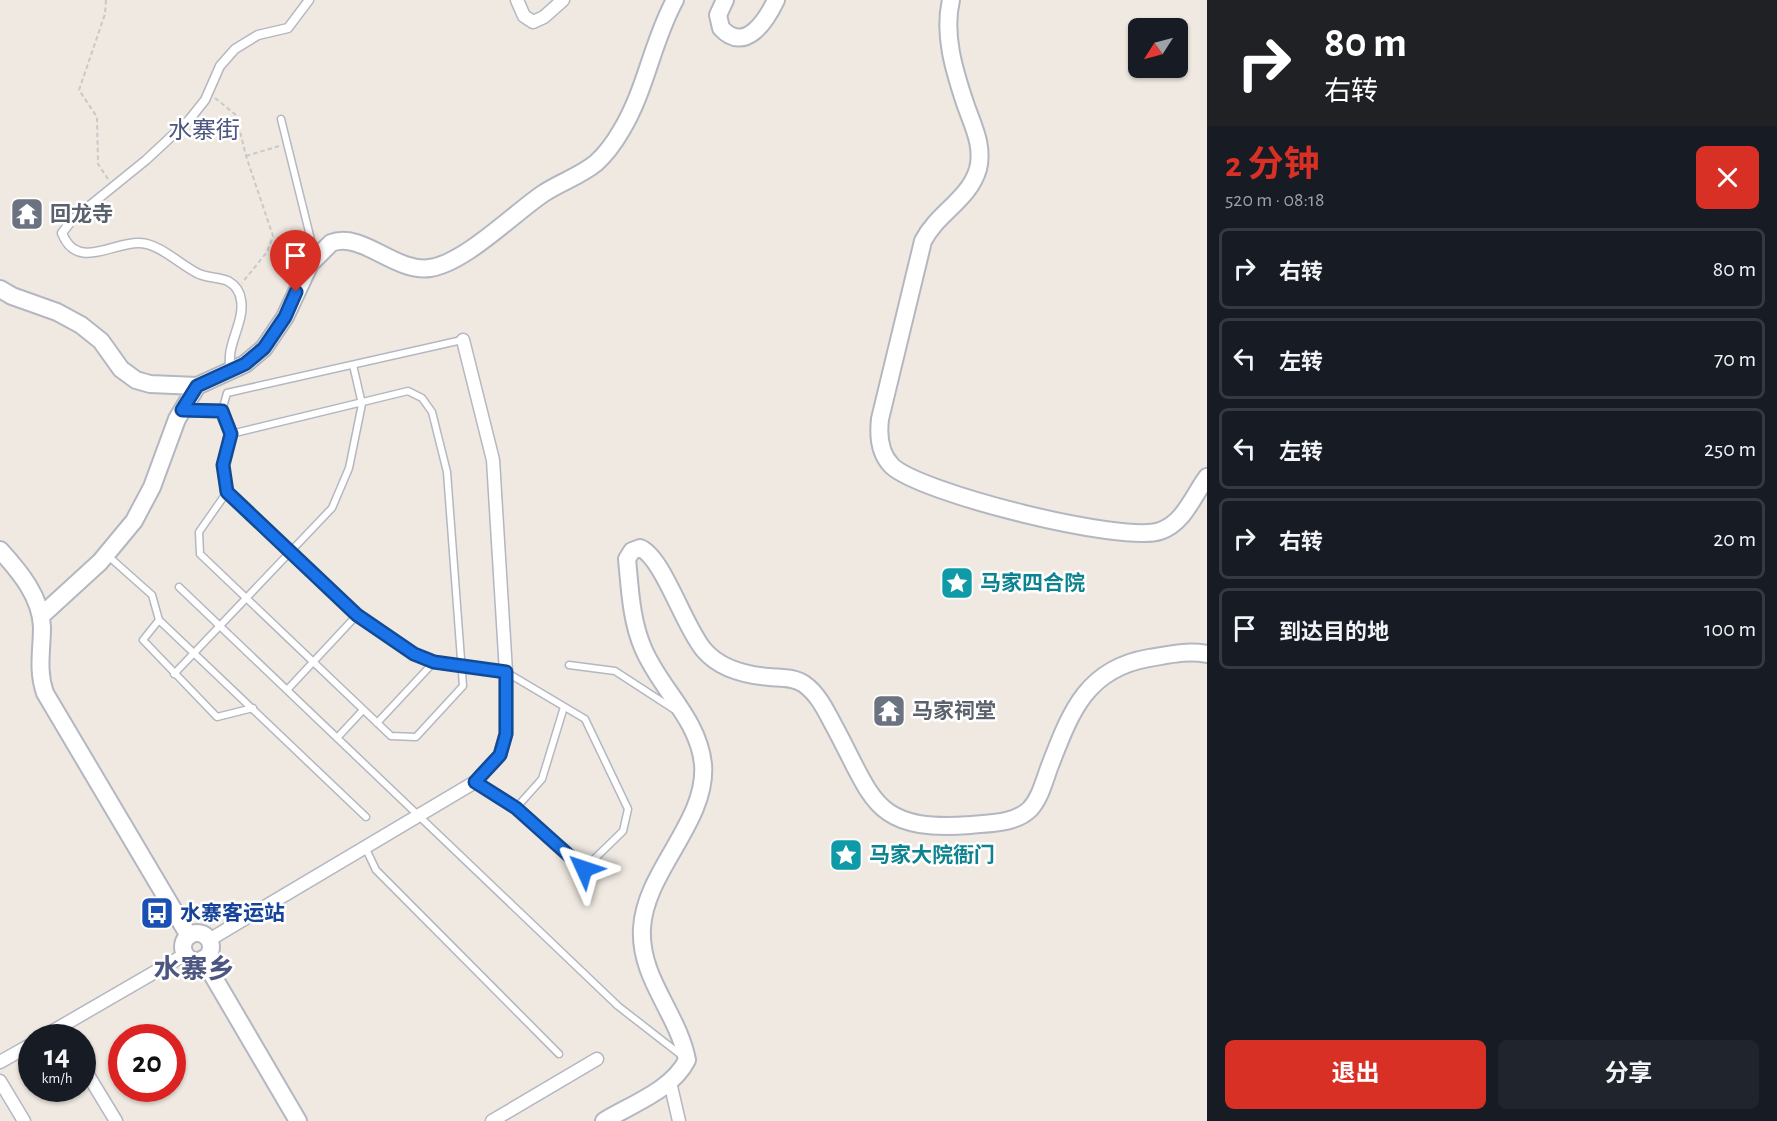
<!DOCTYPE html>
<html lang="zh">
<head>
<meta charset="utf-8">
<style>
  :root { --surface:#171b24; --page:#20242c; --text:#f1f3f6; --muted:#9ea1a6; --line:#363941; --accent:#d93025 }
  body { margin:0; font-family:"Alegreya Sans","Noto Sans SC",sans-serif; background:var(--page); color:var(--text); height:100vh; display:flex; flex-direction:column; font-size:22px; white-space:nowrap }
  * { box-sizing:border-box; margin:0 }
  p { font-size:20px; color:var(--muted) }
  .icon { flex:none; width:33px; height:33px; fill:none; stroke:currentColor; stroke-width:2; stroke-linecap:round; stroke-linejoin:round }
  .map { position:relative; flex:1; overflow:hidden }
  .sheet { display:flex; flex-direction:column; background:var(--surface); width:570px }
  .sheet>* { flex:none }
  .guide { background:#202124; color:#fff; overflow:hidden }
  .needle { width:39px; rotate:234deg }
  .buttons { position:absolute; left:1128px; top:18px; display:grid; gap:12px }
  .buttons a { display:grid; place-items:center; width:60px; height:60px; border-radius:9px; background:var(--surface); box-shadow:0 2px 4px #0004; font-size:30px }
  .speed { position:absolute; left:18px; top:1024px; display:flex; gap:12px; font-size:30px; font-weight:700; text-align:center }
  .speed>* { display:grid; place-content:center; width:78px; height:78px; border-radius:50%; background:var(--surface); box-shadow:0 2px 4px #0004; line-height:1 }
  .speed small { font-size:15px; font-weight:400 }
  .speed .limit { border:9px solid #d22; background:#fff; color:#111 }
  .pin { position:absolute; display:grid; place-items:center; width:51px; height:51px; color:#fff; margin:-62px -26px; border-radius:50% 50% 50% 0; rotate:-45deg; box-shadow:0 0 6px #0007 }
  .pin .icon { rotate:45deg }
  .me { position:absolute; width:66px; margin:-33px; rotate:312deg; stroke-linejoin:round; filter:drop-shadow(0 0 4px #0008) }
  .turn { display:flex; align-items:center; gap:21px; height:126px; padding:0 18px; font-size:27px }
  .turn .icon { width:78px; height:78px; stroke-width:2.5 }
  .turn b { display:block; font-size:42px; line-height:51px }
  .round { display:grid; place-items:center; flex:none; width:63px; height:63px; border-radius:9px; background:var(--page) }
  .summary { display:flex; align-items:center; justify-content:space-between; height:102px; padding:0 18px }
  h1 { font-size:36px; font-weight:700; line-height:45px; color:var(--accent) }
  .action { display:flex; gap:12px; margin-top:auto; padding:12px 18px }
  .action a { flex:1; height:69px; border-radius:9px; background:var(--accent); color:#fff; font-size:24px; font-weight:700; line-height:69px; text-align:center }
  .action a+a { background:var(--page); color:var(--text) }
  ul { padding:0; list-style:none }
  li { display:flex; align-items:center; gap:18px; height:81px; margin:0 12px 9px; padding:0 6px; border:3px solid var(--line); border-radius:9px }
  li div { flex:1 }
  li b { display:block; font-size:22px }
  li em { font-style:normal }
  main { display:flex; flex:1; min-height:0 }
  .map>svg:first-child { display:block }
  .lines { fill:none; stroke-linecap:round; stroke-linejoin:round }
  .service-casing { stroke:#b4b7c1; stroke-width:9 }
  .pedestrian-casing { stroke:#b4b7c1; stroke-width:11 }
  .minor-casing { stroke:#b4b7c1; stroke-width:15 }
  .secondary-casing { stroke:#b4b7c1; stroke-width:20 }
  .path { stroke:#c9c9c9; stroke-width:2; stroke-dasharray:4.5 3; stroke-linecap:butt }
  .service { stroke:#fff; stroke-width:6 }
  .pedestrian { stroke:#fff; stroke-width:8 }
  .minor { stroke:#fff; stroke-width:12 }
  .secondary { stroke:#fff; stroke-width:16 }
  .route-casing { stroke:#114b97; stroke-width:15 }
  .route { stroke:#1a73e8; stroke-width:10 }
  .labels { text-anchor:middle; stroke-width:5; stroke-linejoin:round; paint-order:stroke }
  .worship-label { font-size:21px; font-weight:bold; fill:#5b616d; stroke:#fff; text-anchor:start }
  .culture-label { font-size:21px; font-weight:bold; fill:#0d838f; stroke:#fff; text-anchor:start }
  .transit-label { font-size:21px; font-weight:bold; fill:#164399; stroke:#fff; text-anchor:start }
  .quarter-label { font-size:24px; fill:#4d5680; stroke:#fff }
  .district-label { font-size:27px; font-weight:bold; fill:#4d5680; stroke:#fff }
</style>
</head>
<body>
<main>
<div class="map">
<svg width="1207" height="1121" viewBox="0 0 1207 1121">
  <rect width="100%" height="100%" fill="#efe9e1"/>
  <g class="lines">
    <defs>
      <path id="service" d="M281 119 315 256
        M231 434 408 391 422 398 432 412 447 472 463 686 416 737 391 736 200 554 199 532 227 492 223 465 231 434 222 411 227 393 462 340
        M227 492 357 615 414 654 434 662 506 672 585 719 628 809 623 831 584 869 516 808 475 782
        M107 555 152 595 159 620 366 817
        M179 587 618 1006 681 1055
        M159 620 143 640 217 717 253 708
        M569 665 615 671 675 710
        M174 674 332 508 349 468 362 404 353 365
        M287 690 357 615
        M377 723 434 662
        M337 738 363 710
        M516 808 542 779 564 707
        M365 847 376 870 559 1054"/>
      <path id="pedestrian" d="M230 372C230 365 229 357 231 349 234 334 244 316 241 300 240 292 235 285 228 281 218 277 206 278 197 273 179 264 160 244 140 243 114 241 77 272 62 233L72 220 146 160 189 120 205 100 220 66 235 49 258 35 288 28 309 0"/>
      <path id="minor" d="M517 0 524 16 533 22 544 17 563 0
        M182 410 222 411
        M209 940 475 782 500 755 506 733V672L493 460 463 340
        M41 1038 186 954
        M0 1062 32 1044
        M82 1065 116 1121
        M0 1081 24 1121
        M670 1082 679 1121
        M492 1121 597 1059"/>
      <path id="secondary" d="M725 0 718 15 721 28C745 54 766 21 776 0
        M951 0C943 34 954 70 965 103 972 124 984 145 978 169 969 200 937 213 923 241L880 419C878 436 879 453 892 466 920 493 1123 544 1160 531 1184 523 1193 496 1207 477
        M0 289 12 296 57 312 81 325 101 341 121 369 136 380 150 384 197 386 245 364 264 348 285 317 310 264 331 243C362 231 395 273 430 268 465 263 514 213 544 193 561 182 580 176 596 163 606 154 614 143 621 131 646 90 652 42 675 0
        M0 550C20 572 41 597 42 627 42 650 37 670 45 693L189 936
        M41 616 100 562 134 521 152 487 177 419 197 386
        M183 947a14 14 0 1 1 28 0a14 14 0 1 1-28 0Z
        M203 959 298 1121
        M604 1121C632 1104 672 1090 687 1060 678 1013 639 978 642 928 645 871 708 821 703 764 698 718 660 689 643 648 631 620 630 589 627 559L632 551 640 548C663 557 684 627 704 650 720 669 745 675 769 677 781 678 794 677 804 684 818 694 825 709 833 724 874 799 872 832 970 825 989 823 1015 824 1030 809 1040 798 1044 782 1049 768 1070 714 1085 669 1149 658 1168 655 1187 650 1207 654"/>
    </defs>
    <!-- service casing -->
    <use href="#service" class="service-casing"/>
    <!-- pedestrian casing -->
    <use href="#pedestrian" class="pedestrian-casing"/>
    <!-- minor casing -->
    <use href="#minor" class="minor-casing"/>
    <!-- secondary casing -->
    <use href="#secondary" class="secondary-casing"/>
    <!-- path -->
    <path class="path" d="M106 0 105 14 79 90 97 117 98 164 108 179
      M215 98 236 115 246 156 273 236 267 252 242 283
      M246 156 279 146"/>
    <!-- service -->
    <use href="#service" class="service"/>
    <!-- pedestrian -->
    <use href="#pedestrian" class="pedestrian"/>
    <!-- minor -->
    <use href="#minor" class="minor"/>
    <!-- secondary -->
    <use href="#secondary" class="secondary"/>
  </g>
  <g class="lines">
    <defs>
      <path id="route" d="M296 292 285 317 264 348 245 364 197 386 182 410 222 411 231 434 223 465 227 492 357 615 414 654 434 662 506 672V734L500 755 475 782 516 808 584 869"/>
    </defs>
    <!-- route casing -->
    <use href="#route" class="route-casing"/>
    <!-- route -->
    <use href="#route" class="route"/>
  </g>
  <!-- icons -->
  <defs>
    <symbol id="temple-square" viewBox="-11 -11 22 22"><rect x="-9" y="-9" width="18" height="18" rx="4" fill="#6b7280" stroke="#fff"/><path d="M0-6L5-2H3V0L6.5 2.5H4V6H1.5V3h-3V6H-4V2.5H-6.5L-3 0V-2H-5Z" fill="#fff"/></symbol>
    <symbol id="sight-square" viewBox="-11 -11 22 22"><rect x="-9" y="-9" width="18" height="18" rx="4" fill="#0f9aa8" stroke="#fff"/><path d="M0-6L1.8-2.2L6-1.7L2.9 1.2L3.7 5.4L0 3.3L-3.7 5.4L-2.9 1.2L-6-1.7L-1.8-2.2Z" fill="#fff"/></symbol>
    <symbol id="bus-square" viewBox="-11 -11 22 22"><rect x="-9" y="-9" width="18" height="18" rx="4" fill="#1a4fb4" stroke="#fff"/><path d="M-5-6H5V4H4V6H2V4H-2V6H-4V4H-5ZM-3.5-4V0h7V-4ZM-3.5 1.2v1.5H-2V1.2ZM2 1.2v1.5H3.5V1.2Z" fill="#fff"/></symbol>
  </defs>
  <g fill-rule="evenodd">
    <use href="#temple-square" x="8" y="195" width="38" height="38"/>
    <use href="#sight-square" x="938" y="564" width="38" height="38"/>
    <use href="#temple-square" x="870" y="692" width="38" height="38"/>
    <use href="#sight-square" x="827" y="836" width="38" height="38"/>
    <use href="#bus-square" x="138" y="894" width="38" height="38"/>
  </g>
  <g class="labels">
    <!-- worship labels -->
    <g class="worship-label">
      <text x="50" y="221">回龙寺</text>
      <text x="912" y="718">马家祠堂</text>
    </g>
    <!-- culture labels -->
    <g class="culture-label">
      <text x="980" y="590">马家四合院</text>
      <text x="869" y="862">马家大院衙门</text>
    </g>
    <!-- transit labels -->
    <g class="transit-label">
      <text x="180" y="920">水寨客运站</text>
    </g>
    <!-- quarter labels -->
    <g class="quarter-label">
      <text x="204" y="138">水寨街</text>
    </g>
    <!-- district labels -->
    <g class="district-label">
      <text x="194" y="978">水寨乡</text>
    </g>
  </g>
</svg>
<div class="buttons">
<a><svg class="needle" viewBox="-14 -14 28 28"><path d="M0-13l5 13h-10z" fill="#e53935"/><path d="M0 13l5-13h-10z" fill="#9ea1a6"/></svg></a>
</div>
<div class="speed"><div>14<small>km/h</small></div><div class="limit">20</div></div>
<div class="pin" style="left:296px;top:292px;background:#d93025"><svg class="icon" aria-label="arrive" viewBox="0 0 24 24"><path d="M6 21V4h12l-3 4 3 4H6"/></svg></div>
<svg class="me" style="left:584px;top:869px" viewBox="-20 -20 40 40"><path d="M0-17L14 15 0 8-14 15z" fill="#1a73e8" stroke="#fff" stroke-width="4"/></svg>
</div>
<section class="sheet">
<div class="guide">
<div class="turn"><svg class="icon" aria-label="right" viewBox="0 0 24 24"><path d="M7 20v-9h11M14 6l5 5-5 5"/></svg><div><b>80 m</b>右转</div></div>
</div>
<div class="summary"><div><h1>2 分钟</h1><p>520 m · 08:18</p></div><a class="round" style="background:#d93025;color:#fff"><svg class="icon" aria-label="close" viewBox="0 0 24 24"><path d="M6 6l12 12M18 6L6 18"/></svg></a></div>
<ul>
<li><svg class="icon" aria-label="right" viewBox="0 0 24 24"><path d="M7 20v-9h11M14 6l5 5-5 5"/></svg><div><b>右转</b></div><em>80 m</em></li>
<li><svg class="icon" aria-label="left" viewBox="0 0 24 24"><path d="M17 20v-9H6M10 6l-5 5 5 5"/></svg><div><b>左转</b></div><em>70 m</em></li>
<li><svg class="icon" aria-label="left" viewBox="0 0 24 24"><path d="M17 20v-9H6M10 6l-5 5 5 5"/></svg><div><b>左转</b></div><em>250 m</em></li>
<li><svg class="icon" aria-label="right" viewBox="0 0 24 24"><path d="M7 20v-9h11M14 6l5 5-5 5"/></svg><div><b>右转</b></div><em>20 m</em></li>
<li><svg class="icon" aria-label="arrive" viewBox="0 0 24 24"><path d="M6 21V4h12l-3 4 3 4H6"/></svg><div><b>到达目的地</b></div><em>100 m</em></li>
</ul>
<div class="action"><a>退出</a><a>分享</a></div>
</section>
</main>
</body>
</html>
